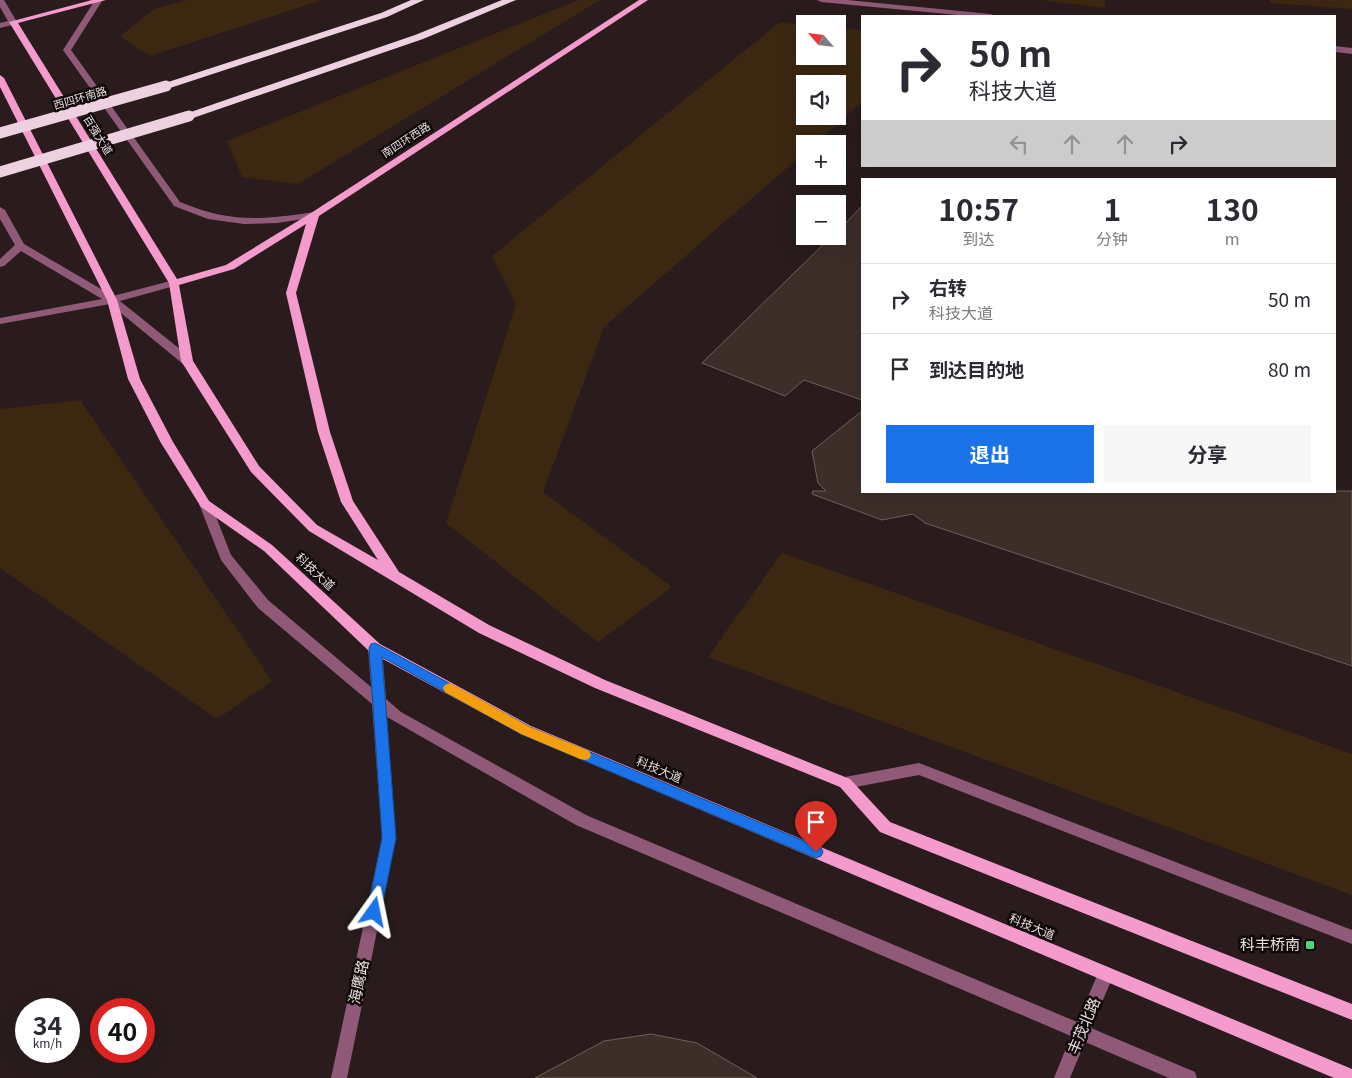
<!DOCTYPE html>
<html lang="zh">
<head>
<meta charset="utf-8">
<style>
  :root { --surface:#fff; --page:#f7f7f7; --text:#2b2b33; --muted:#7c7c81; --line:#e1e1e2; --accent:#1a73e8 }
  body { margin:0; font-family:Georgia,"Noto Sans SC",serif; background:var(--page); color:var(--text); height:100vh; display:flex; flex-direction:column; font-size:19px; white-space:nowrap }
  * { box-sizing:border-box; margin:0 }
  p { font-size:16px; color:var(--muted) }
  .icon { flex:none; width:28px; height:28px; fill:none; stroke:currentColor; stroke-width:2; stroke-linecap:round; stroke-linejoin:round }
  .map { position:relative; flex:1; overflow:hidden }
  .side { position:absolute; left:861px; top:178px; width:475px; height:315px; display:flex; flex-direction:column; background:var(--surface); border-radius:0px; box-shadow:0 5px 20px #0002 }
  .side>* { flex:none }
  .guide { position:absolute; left:861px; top:15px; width:475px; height:152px; border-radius:0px; box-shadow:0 5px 20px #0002; background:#fff; color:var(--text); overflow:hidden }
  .needle { width:32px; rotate:298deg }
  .controls { position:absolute; left:796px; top:15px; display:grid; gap:10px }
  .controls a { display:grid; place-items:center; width:50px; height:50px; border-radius:0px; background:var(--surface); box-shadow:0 5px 20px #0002; font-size:25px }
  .speed { position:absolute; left:15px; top:998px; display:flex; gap:10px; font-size:25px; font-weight:700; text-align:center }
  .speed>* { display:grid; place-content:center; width:65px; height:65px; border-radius:50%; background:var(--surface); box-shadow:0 5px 20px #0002; line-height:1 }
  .speed small { font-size:12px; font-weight:400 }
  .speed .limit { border:8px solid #d22; background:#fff; color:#111 }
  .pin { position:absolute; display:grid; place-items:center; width:42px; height:42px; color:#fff; margin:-51px -21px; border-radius:50% 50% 50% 0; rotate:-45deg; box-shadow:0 0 5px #0007 }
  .pin .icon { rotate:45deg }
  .me { position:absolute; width:55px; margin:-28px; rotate:12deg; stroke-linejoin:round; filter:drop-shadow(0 0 4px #0008) }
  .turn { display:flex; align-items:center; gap:18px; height:105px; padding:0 25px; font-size:22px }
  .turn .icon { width:65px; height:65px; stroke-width:2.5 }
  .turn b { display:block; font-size:35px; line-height:42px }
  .lanes { display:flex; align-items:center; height:48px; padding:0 25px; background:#0003; justify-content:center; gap:25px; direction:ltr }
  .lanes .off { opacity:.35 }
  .eta { display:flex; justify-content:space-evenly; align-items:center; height:85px; text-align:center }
  .eta b { font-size:30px; font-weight:700; line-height:35px }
  .cta { display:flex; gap:10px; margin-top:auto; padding:10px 25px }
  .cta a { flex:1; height:58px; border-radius:0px; background:var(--accent); color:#fff; font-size:20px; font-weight:700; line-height:58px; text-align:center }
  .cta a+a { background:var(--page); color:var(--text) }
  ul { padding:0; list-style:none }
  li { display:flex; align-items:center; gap:15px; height:70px; padding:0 25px; border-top:1px solid var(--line) }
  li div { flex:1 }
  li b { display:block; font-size:19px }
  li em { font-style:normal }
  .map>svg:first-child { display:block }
  .green { fill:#3c2811; fill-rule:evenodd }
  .building { fill:#3d2e29; stroke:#705f59 }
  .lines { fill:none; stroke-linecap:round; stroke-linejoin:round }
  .minor { fill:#905978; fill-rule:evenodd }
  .major { fill:#f59acd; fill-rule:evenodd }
  .highway { fill:#eed1e0; fill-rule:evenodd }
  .highway-bridge { stroke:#eed1e0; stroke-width:11 }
  .route { fill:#1a73e8; stroke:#114b97 }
  .slow { fill:#f59e0b }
  .poi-dot { fill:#4ad778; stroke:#0e0809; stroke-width:2 }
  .labels { text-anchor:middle; stroke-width:5; stroke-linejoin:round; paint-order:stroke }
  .far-street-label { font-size:11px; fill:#e9dedf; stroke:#0e0809 }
  .street-label { font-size:12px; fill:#e9dedf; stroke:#0e0809 }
  .near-poi-label { font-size:15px; fill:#e9dedf; stroke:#0e0809; text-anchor:end }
  .near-street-label { font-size:15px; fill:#e9dedf; stroke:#0e0809 }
</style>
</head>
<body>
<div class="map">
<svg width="1352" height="1078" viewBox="0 0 1352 1078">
  <rect width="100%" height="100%" fill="#2a1c1d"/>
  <!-- green -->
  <path class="green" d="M188 0H322L150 56 120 36 156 8Z
    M579 0H600L298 184 242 177 227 141Z
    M1041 0H1105V8Z
    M1269 0H1352V9L1270 3Z
    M780 22 805 25V56H838V28L862 30V102L814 144H805V152L604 327 543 492 672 587 598 642 446 523 516 304 492 256ZM805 84H838V116H805Z
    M80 400 272 681 217 719 0 568V409Z
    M782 553 1352 754V895L708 657Z"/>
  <!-- building -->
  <path class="building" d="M862 206V400L804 380 785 396 702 363 832 236H838V231Z
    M862 411V491H1352V666L925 523 913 514 882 520 812 494 813 491H826L818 483 812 451Z
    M651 1034 697 1043 757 1078H535L604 1041Z"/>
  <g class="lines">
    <!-- minor -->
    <path class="minor" d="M0 0H4L17 22 16 24 0 28V23L8 21 0 7Z
      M95 0 102 1 71 50 180 202C230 223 262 220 314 212L319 215 317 217 277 223 244 224 208 219 174 206 63 50Z
      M817 0H847L991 14 995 16H968L821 2Z
      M1335 46 1352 48V54L1335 52Z
      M0 207 5 210 24 244 113 296 174 280 178 281 179 283 178 285 120 301 191 358 193 361 191 364H183L110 304 0 324V318L102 299 21 251 4 266 0 267V259L15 245 0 219Z
      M205 500 211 504 231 555 268 600 371 687 368 648 370 644 375 643 380 644 382 648 386 699 401 712 586 815 1077 1022 1100 969 1106 966 1112 969 1114 974 1091 1028 1195 1072 1197 1078H1169L1085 1042 1070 1078H1054L1071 1036 576 825 387 717 396 838 347 1078H331L382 838 372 704 258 608 221 560 199 504Z
      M919 763 1352 930V944L919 775 845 789 840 787 838 783 840 779 845 777Z"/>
    <!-- major -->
    <path class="major" d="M92 0H106L18 23 177 279 226 265 311 213 639 0H648L319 216 296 293 330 432 353 501 399 572 489 625 605 680 850 779 890 822 1352 1004V1020L880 832 840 787 595 688 479 633 309 531 251 472 181 361 169 283 9 22ZM306 224 286 293 318 432 341 502 378 560 317 525 259 466 193 361 179 285 234 269Z
      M0 75 4 78 117 300 140 379 173 442 209 501 272 545 380 644 531 726 1352 1069V1078H1334L521 734 370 652 264 551 201 507 161 443 128 379 107 300 0 87Z"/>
    <!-- highway -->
    <path class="highway" d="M411 0H424L387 17 170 88 166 89 161 86 162 84 381 13Z
      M502 0H516L423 39 193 118 189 119 184 116 185 114 415 35Z"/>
    <!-- highway-bridge -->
    <path class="highway-bridge" d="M0 133 166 86
      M0 172 189 116"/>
  </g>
  <!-- route -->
  <path class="route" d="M375 643 530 727 821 848 823 852 821 856 816 858 811 856 521 734 382 657 396 838 381 912 379 917 374 919 369 917 367 912 382 838 369 648 371 644Z"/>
  <!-- slow -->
  <path class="slow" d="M450 683 530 727 589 751 591 755 589 759 585 760 580 759 521 734 445 692 443 688 445 685Z"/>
  <!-- markers -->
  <rect class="poi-dot" x="1305" y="940" width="10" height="10" rx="2.5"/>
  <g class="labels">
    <!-- far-street labels -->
    <g class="far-street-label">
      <text transform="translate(80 98) rotate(-16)" y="4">西四环南路</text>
      <text transform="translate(98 135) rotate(58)" y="4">百强大道</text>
      <text transform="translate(406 140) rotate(-33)" y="4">南四环西路</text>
    </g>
    <!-- street labels -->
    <g class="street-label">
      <text transform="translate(315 572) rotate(43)" y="4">科技大道</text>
      <text transform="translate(659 770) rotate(23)" y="4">科技大道</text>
      <text transform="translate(1032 927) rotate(23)" y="4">科技大道</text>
    </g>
    <!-- near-poi labels -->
    <g class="near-poi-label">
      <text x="1300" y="950">科丰桥南</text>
    </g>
    <!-- near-street labels -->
    <g class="near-street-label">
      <text transform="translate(359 982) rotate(-78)" y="5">海鹰路</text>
      <text transform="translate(1084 1026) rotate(-67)" y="5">丰茂北路</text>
    </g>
  </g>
</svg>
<div class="controls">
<a><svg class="needle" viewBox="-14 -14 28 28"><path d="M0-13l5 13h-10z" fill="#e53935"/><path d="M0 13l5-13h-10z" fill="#7c7c81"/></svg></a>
<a><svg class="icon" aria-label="sound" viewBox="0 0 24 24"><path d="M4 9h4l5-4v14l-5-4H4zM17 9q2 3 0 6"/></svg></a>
<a>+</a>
<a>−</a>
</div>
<div class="speed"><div>34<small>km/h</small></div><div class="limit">40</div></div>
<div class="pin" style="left:816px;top:852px;background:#d93025"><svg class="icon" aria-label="arrive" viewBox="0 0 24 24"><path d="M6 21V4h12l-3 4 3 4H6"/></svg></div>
<svg class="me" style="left:374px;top:912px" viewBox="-20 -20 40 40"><path d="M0-17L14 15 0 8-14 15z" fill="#1a73e8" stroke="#fff" stroke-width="4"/></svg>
<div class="guide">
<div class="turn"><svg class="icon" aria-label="right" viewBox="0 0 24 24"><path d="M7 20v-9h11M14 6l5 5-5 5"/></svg><div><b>50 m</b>科技大道</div></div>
<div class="lanes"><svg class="icon off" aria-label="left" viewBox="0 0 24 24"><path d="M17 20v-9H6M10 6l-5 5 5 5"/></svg><svg class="icon off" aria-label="ahead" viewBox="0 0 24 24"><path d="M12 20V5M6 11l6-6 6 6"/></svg><svg class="icon off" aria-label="ahead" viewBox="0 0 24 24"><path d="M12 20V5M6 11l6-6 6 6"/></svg><svg class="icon" aria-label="right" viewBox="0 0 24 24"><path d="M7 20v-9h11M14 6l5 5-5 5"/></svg></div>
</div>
<section class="side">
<div class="eta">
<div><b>10:57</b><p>到达</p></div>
<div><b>1</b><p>分钟</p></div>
<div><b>130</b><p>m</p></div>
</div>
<ul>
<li><svg class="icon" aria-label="right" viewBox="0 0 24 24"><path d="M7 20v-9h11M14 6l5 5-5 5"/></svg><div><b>右转</b><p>科技大道</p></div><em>50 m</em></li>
<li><svg class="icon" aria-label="arrive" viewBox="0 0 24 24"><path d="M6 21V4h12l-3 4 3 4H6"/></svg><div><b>到达目的地</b></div><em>80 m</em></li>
</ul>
<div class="cta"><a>退出</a><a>分享</a></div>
</section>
</div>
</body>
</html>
